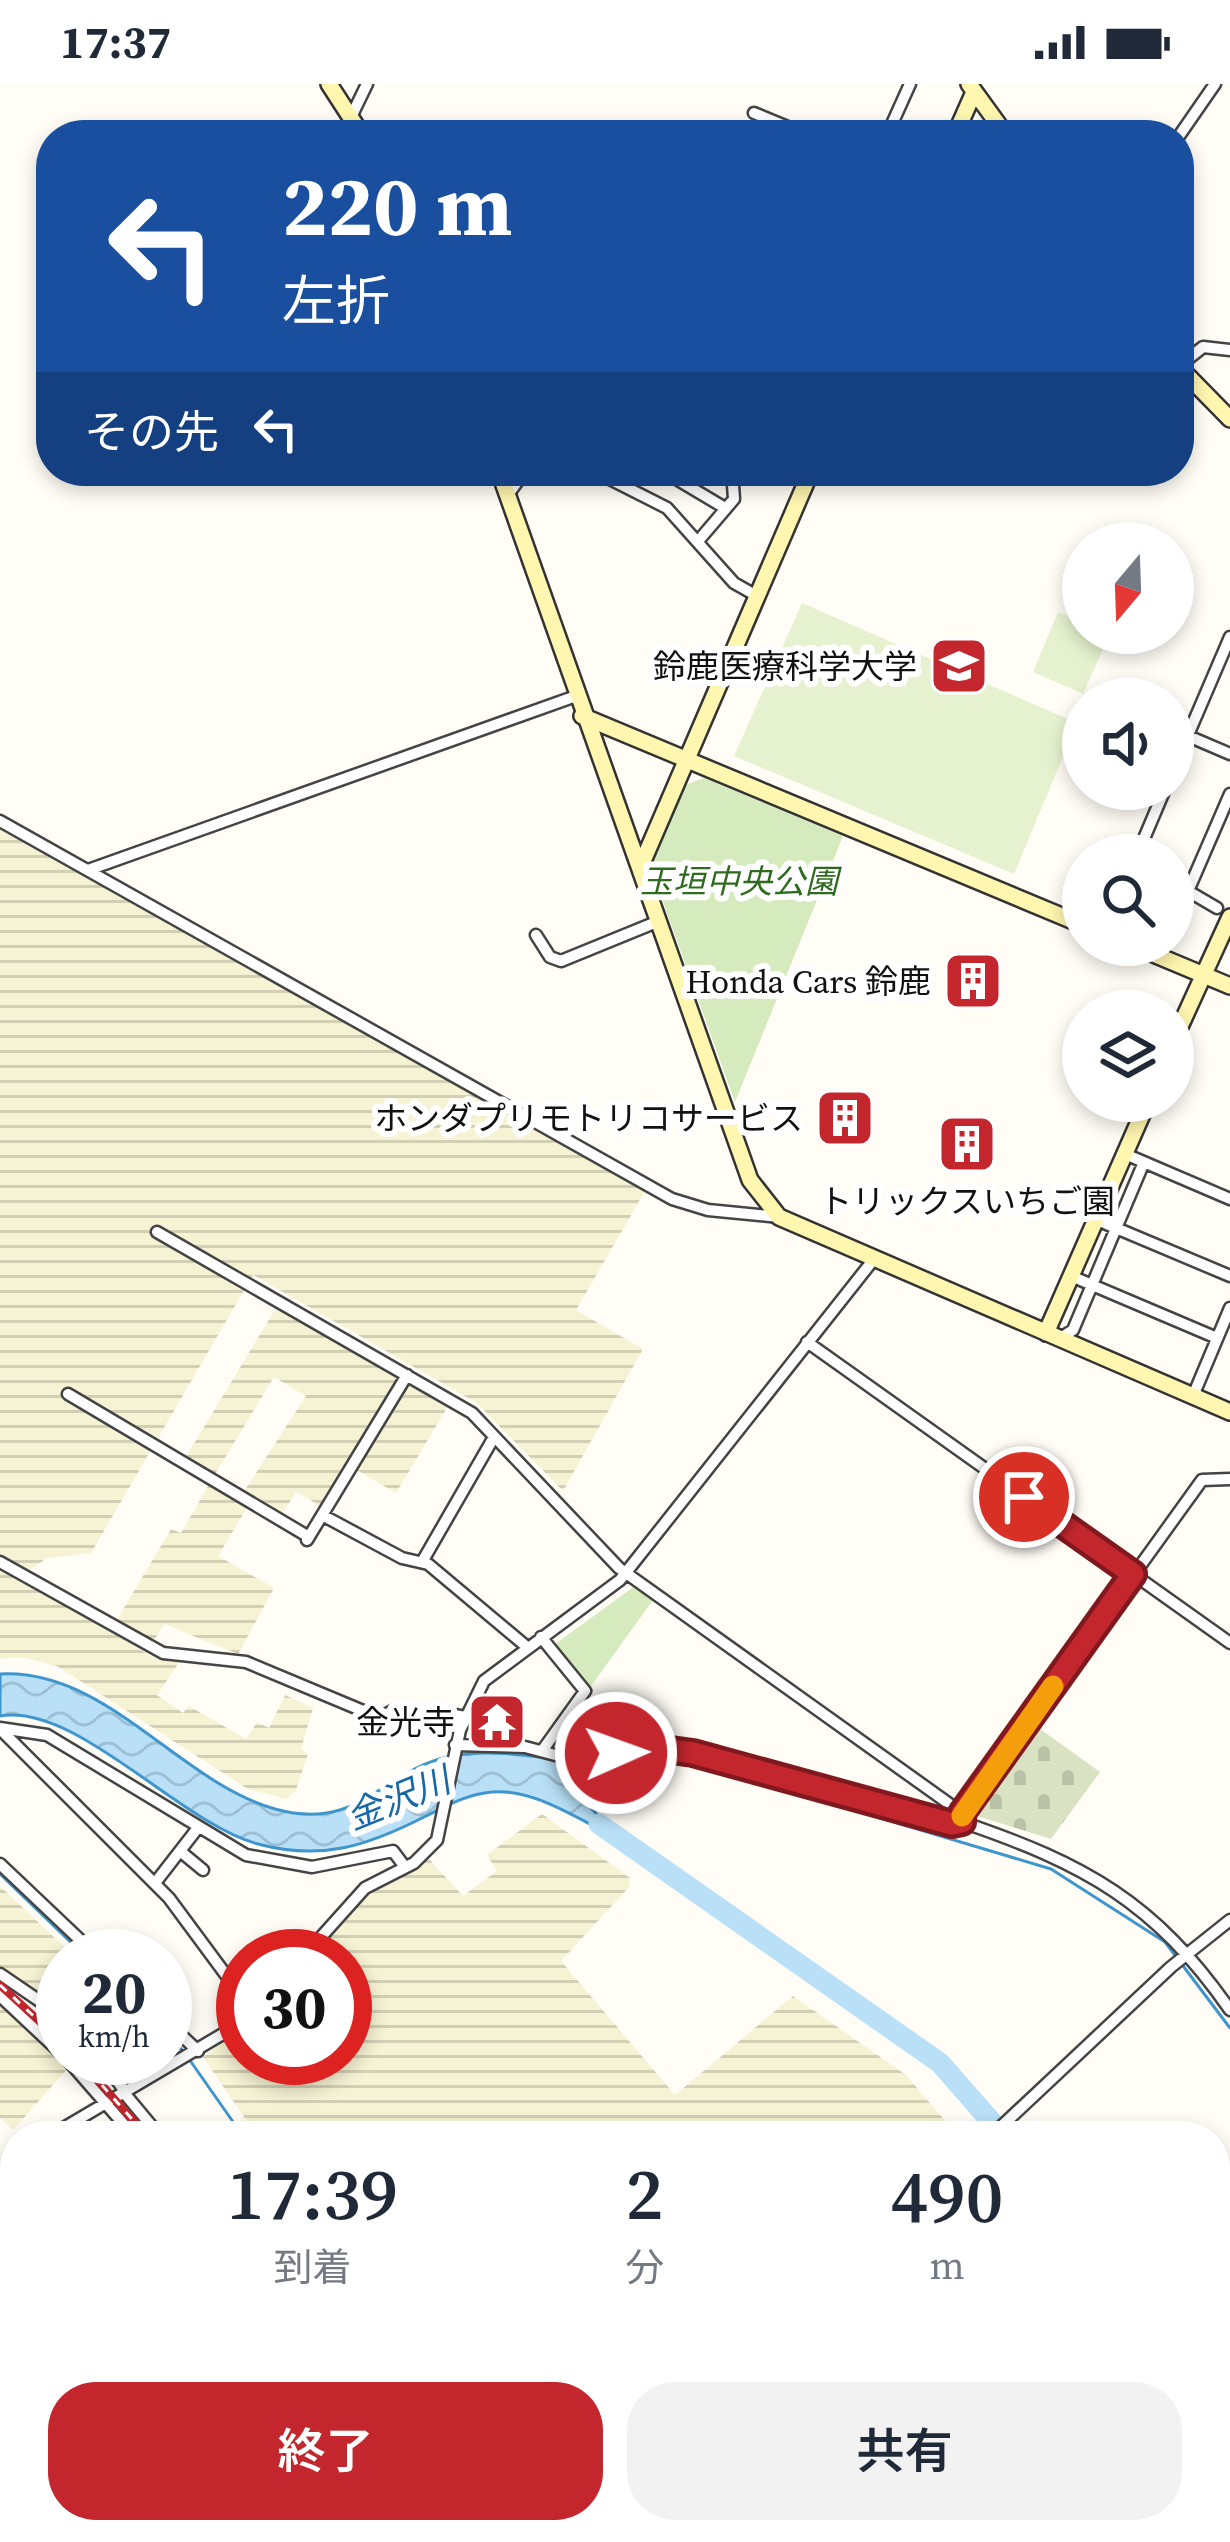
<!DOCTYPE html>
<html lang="ja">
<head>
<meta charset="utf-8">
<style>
  :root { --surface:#fff; --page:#f2f2f3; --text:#1f2937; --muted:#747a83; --accent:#c4262e }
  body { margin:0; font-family:"Source Serif 4","Noto Sans JP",serif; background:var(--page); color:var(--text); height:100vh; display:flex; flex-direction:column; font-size:45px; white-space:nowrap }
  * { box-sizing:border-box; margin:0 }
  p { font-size:39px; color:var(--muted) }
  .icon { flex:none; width:66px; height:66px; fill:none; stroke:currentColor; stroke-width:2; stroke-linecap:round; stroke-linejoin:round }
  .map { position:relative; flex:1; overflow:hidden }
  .sheet { position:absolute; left:0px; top:2037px; width:1230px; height:423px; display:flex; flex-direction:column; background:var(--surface); border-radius:48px 48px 0 0; box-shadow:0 6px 18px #0003 }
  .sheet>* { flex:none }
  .guide { position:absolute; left:36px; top:36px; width:1158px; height:366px; border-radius:48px; box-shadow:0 6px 18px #0003; background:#1a4fa0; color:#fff; overflow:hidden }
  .needle { width:78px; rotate:199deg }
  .controls { position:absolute; left:1062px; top:438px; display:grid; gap:24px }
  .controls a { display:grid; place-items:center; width:132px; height:132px; border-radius:50%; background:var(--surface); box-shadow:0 6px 18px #0003; font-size:60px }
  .speed { position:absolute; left:36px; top:1845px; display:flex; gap:24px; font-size:60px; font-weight:700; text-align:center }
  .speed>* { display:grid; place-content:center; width:156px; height:156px; border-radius:50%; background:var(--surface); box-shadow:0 6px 18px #0003; line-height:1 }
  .speed small { font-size:30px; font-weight:400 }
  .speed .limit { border:18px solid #d22; background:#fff; color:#111 }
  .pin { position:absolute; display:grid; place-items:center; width:102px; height:102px; color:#fff; margin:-51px; border:6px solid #fff; border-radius:50%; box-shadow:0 3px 12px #0007 }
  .me { position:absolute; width:132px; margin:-66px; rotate:88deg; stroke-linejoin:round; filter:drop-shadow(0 0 9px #0008) }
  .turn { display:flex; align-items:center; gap:42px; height:252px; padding:0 48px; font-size:54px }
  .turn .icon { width:156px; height:156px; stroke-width:2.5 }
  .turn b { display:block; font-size:84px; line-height:102px }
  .then { display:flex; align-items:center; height:114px; padding:0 48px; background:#0003; gap:24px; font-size:45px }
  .eta { display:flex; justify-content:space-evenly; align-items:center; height:204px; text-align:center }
  .eta b { font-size:72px; font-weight:600; line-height:84px }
  .action { display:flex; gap:24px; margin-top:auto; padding:24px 48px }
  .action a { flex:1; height:138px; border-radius:48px; background:var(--accent); color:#fff; font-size:48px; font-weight:600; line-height:138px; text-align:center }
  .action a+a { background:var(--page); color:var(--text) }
  .status { display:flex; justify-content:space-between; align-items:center; height:84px; padding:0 60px; background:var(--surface); direction:ltr }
  .status svg { height:33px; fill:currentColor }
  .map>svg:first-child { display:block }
  .farmland { fill:url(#farmland-rules) }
  .cemetery { fill:url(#cemetery-stones) }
  .park { fill:#d5ebbd }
  .pitch { fill:#e6f2cf }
  .water { fill:url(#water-waves); stroke:#3f96cf; stroke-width:3 }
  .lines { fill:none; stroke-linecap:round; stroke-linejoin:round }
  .stream { stroke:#3f96cf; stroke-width:3 }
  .river { stroke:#b9e0f7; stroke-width:21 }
  .street-casing { stroke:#444; stroke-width:15 }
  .secondary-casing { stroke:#333; stroke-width:20 }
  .street { stroke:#fff; stroke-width:10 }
  .secondary { stroke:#fff6b0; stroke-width:15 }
  .rail-casing { stroke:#c4262e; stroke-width:8 }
  .rail { stroke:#fff; stroke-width:3; stroke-dasharray:9; stroke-linecap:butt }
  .route-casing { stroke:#7f191e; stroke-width:30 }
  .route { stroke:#c4262e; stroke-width:21 }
  .slow { stroke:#f59e0b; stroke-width:21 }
  .labels { text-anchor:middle; stroke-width:12; stroke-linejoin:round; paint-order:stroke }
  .poi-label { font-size:33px; fill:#111; stroke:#fff; text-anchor:end }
  .park-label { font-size:33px; font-style:italic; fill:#2f6b1f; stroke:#fff }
  .water-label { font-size:36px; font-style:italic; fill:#1768a6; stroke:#fff }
</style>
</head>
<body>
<div class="status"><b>17:37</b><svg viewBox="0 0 49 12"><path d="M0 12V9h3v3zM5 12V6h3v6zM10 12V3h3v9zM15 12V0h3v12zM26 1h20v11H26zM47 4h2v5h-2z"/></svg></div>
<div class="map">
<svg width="1230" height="2458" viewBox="0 0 1230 2458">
  <defs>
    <pattern id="farmland-rules" width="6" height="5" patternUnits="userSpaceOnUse" patternTransform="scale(3)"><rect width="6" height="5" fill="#f6f3d4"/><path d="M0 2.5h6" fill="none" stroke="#d2cfb5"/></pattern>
    <pattern id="cemetery-stones" width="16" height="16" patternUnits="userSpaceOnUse" patternTransform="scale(3)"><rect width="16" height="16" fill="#d9e3c4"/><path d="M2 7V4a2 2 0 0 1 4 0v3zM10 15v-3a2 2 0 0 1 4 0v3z" fill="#b9c2a7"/></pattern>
    <pattern id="water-waves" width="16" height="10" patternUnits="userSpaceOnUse" patternTransform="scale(3)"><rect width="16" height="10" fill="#b9e0f7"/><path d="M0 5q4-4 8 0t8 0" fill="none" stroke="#9ebfd3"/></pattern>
  </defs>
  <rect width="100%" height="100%" fill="#fffdf5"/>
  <!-- farmland -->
  <path class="farmland" d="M0 742 645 1107 576 1226 643 1265 563 1407 477 1319 253 1191 91 1469 47 1474 19 1493 156 1575 180 1577 157 1611 183 1629 189 1622 246 1655 257 1638 269 1644 285 1611 313 1624 301 1665 308 1670 296 1706 286 1715 248 1705 57 1582 20 1573 0 1575Z
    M276 1224 448 1322 396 1409 350 1382 324 1424 296 1408 280 1433 243 1409 306 1312 274 1293 215 1390 186 1373Z
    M210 1399 248 1422 218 1472 274 1504 238 1570 164 1540 152 1560 115 1539 171 1445 181 1449Z
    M542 1730 630 1794 629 1803 561 1877 675 2011 793 1912 906 1991 958 2052H257L203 1973 243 1943V1974H345V1872H313L374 1805 429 1775 463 1812 497 1787 487 1771Z
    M0 1802 74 1872H63V1929L0 1885Z
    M0 1922 68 1984 13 2046 0 2034Z
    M165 1958 179 1971 128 2004 106 1974H165Z
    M0 2371 15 2382V2445H96L113 2458H0Z
    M348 2445H466L477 2458H348Z
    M506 2445H1169L1155 2458H517Z"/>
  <!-- cemetery -->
  <path class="cemetery" d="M1033 1640 1100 1688 1051 1755 974 1731 971 1724Z"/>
  <!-- park -->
  <path class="park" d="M704 694 843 752 735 1018 650 782 683 702Z
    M635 1502 653 1516 591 1602 551 1563Z"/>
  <!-- pitch -->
  <path class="pitch" d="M802 519 1077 639 1014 790 734 672Z
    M1058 528 1083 539V549L1109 551 1083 610 1033 588Z"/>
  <!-- water -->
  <path class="water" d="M0 1590C106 1584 179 1698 275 1725 361 1749 382 1685 452 1672 503 1662 563 1679 615 1682L565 1696 620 1755C581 1738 536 1704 492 1708 467 1710 446 1722 424 1733 367 1762 322 1777 258 1760 179 1739 77 1619 0 1632Z"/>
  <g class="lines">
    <!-- stream -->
    <path class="stream" d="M592 1680 659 1674 699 1680 1051 1785 1165 1858 1230 1944
      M0 1790 85 1872
      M165 1949 183 1967
      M189 1975 243 2052
      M490 2445 501 2458"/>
    <!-- river -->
    <path class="river" d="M599 1740 940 1979 1004 2052
      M1215 2372 1230 2395"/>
    <defs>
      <path id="street" d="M754 29 807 51
        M351 33 367 0
        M887 51 910 0
        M1179 52 1215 0
        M1179 282 1203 263 1230 266
        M594 387 667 424 734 499 757 512
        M663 387 725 424
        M507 412 525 387
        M699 456 734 415 732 387
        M1188 652 1230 670
        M1173 686 1230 553
        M0 737 672 1115 708 1126 779 1133
        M1137 771 1165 705
        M88 786 576 612
        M1173 800 1188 807 1230 710
        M1188 807 1217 824
        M536 851 550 873 561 877 659 837
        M1125 1070 1230 1115
        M1097 1136 1230 1192
        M157 1148 472 1329 619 1484 962 1729V1738C1085 1780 1155 1818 1230 1926
        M1071 1192 1217 1254
        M1059 1255 1073 1246 1144 1078
        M807 1258 1230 1559
        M68 1310 309 1453
        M1193 1312 1230 1224
        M322 1431 402 1474 428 1480 527 1563
        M307 1456 407 1291
        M0 1478 163 1569 246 1578 380 1634 392 1627C418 1632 439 1626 465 1633
        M422 1478 494 1353
        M541 1553 585 1607 542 1667
        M0 1644 47 1651 246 1771 312 1783 393 1767 405 1783
        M0 1645 169 1814 243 1914
        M455 1661 525 1663 563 1673 656 1664 693 1669 952 1740 962 1738
        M962 1729 1202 1396 1230 1395
        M180 1767 203 1786
        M0 1780 97 1872
        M155 1799 197 1745
        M304 1872 365 1804 414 1779 437 1756 460 1646 484 1597 620 1496 874 1175
        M0 1890 63 1933
        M0 1912 63 1971
        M165 1936 198 1967
        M66 1974 134 2052
        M101 1974 126 2009
        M125 2010 160 2052
        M50 2052 243 1938
        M991 2052 1171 1883 1230 1836
        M0 2099 15 2082
        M0 2362 15 2374
        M1215 2412 1230 2403
        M107 2445 124 2458
        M223 2445 232 2458
        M1165 2458 1179 2445"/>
      <path id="secondary" d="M329 0 362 51
        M969 0 1006 51
        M955 51 974 8
        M1179 283 1230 335
        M499 387 750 1096 779 1133 1230 1328
        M582 632 1083 841
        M640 784 811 387
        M1132 861 1230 902
        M1173 958 1230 833
        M1046 1249 1148 1017
        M0 2161 15 2181
        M176 2458 202 2445"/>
    </defs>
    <!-- street casing -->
    <use href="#street" class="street-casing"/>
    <!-- secondary casing -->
    <use href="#secondary" class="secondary-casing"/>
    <!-- street -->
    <use href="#street" class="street"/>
    <!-- secondary -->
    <use href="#secondary" class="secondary"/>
    <defs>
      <path id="rail" d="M0 1901 63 1959
        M78 1974 147 2052
        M478 2445 489 2458"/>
    </defs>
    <!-- rail casing -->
    <use href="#rail" class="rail-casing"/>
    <!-- rail -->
    <use href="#rail" class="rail"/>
  </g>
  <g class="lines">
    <defs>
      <path id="route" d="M616 1669 656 1664 693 1669 952 1740 962 1738V1729L1133 1490 1024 1413"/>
    </defs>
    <!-- route casing -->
    <use href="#route" class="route-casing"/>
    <!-- route -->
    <use href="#route" class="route"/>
    <!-- slow -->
    <path class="slow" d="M962 1732 1053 1602"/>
  </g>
  <!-- icons -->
  <defs>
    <symbol id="university-square" viewBox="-11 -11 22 22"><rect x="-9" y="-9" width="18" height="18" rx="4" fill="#c4262e" stroke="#fff"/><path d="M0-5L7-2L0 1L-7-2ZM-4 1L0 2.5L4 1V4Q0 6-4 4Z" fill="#fff"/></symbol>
    <symbol id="building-square" viewBox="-11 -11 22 22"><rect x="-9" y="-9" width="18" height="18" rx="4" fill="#c4262e" stroke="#fff"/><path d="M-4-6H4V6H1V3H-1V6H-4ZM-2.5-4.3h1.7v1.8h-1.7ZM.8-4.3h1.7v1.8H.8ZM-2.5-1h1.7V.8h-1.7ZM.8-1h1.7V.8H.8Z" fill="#fff"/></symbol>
    <symbol id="temple-square" viewBox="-11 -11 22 22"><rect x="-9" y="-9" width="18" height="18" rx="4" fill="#c4262e" stroke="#fff"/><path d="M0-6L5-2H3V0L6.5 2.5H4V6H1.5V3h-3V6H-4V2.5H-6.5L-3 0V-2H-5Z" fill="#fff"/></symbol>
  </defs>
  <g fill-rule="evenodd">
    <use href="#university-square" x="926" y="549" width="66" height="66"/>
    <use href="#building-square" x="940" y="864" width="66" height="66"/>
    <use href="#building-square" x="812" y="1001" width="66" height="66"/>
    <use href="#building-square" x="934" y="1027" width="66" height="66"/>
    <use href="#temple-square" x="464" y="1605" width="66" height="66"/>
  </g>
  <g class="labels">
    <!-- poi labels -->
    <g class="poi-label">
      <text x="917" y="594">鈴鹿医療科学大学</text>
      <text x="931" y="909">Honda Cars 鈴鹿</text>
      <text x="803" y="1046">ホンダプリモトリコサービス</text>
      <text x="967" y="1129" text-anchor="middle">トリックスいちご園</text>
      <text x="455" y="1650">金光寺</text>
    </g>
    <!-- park labels -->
    <g class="park-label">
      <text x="739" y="809">玉垣中央公園</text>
    </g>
    <!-- water labels -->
    <g class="water-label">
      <text transform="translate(398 1714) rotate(-22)" y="13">金沢川</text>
    </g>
  </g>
</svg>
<div class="controls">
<a><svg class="needle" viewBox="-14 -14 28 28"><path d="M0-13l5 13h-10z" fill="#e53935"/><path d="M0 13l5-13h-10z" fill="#747a83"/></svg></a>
<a><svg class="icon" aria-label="sound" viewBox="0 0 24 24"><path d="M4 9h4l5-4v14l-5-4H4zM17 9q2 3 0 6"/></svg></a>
<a><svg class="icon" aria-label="search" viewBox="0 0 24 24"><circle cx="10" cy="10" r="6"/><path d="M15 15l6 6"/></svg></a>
<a><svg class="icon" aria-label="layers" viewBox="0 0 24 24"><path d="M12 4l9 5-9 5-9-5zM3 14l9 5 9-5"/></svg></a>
</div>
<div class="speed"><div>20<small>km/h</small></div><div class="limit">30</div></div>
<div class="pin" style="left:1024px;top:1413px;background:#d93025"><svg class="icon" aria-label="arrive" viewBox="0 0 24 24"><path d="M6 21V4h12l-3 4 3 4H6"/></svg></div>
<svg class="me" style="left:616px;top:1669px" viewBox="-20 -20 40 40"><circle r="17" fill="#c4262e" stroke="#fff" stroke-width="3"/><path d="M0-11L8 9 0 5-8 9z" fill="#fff"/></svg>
<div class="guide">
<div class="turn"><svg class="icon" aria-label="left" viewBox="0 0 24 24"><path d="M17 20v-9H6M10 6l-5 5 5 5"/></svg><div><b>220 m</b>左折</div></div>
<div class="then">その先<svg class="icon" aria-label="left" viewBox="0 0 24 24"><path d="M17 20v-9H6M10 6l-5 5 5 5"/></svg></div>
</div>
<section class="sheet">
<div class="eta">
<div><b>17:39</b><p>到着</p></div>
<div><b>2</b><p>分</p></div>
<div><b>490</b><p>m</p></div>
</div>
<div class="action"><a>終了</a><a>共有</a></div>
</section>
</div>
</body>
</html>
